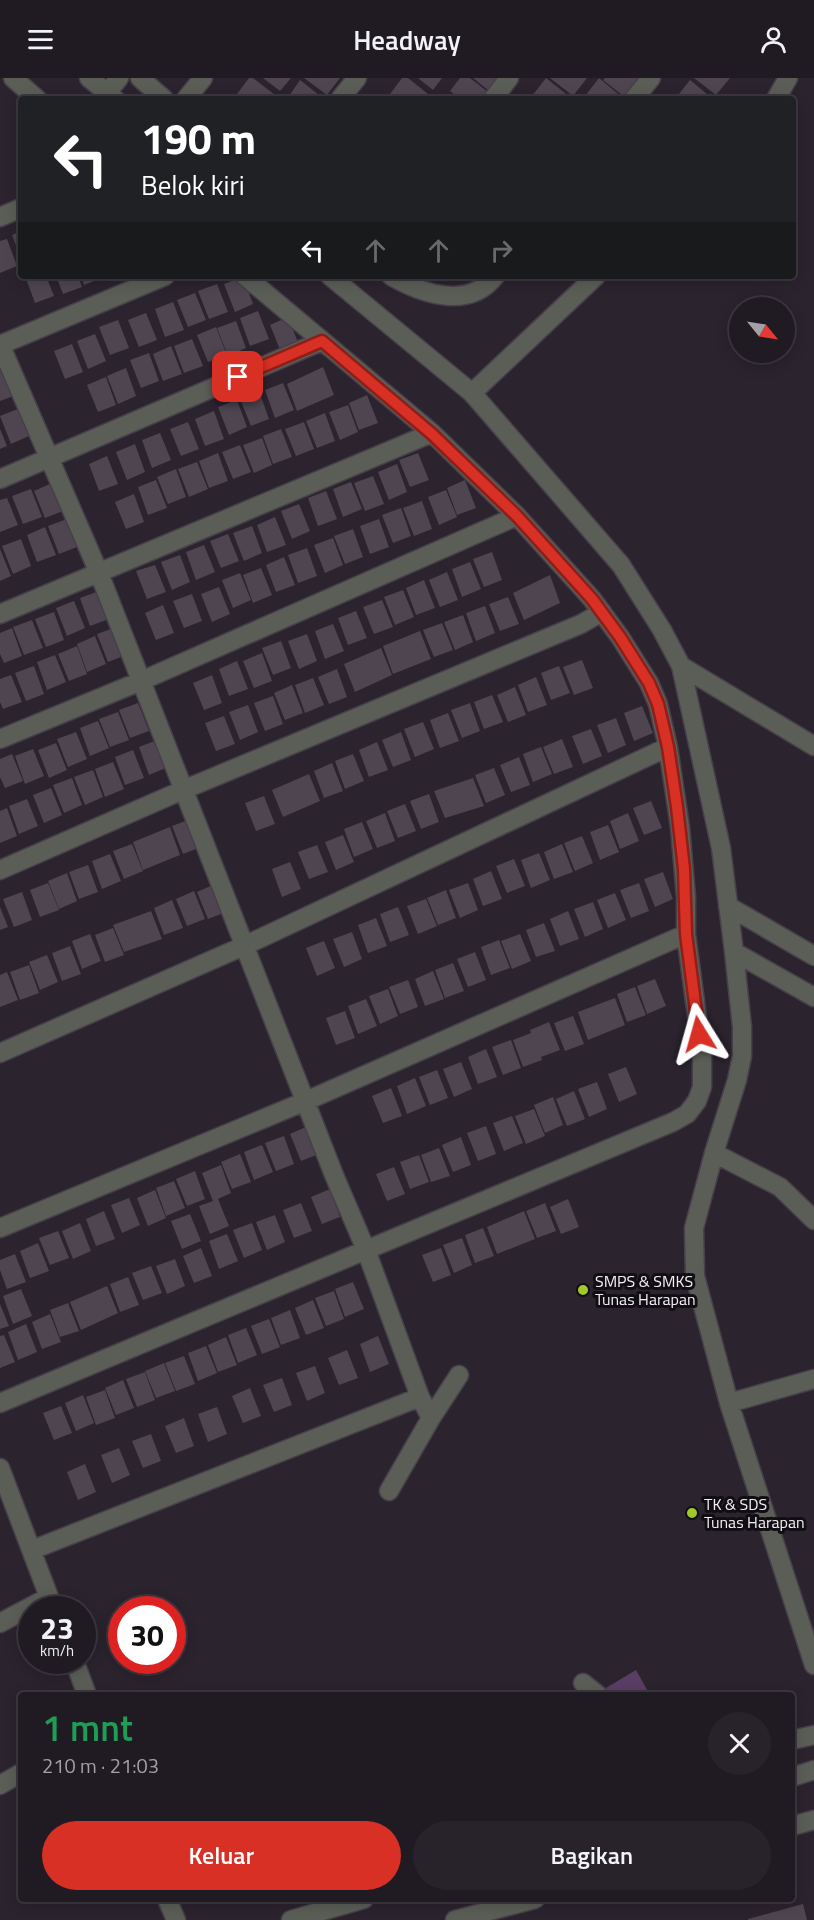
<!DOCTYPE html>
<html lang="id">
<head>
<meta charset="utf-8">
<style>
  :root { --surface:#201a22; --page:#28232a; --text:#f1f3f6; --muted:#a2a1a5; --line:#3d3840; --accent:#d93025 }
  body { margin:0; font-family:"Titillium Web",sans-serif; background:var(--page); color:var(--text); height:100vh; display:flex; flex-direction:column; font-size:22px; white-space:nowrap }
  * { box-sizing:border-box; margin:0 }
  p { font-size:20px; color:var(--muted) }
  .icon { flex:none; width:33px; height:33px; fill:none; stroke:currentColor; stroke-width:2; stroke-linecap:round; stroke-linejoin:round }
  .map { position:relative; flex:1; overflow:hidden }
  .panel { position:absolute; left:18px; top:1614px; width:777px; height:210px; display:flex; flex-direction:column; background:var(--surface); border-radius:6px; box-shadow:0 3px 15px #0003,0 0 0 2px var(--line) }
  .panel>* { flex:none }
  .hud { position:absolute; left:18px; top:18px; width:778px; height:183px; border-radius:6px; box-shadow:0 3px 15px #0003,0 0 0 2px var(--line); background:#202124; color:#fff; overflow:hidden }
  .needle { width:39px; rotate:120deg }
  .fabs { position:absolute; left:729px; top:219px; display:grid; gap:12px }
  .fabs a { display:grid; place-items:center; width:66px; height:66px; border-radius:50%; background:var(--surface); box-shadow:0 3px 15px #0003,0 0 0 2px var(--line); font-size:30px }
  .speed { position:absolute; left:18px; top:1518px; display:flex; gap:12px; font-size:30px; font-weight:700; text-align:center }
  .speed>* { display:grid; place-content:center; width:78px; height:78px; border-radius:50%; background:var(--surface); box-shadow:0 3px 15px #0003,0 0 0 2px var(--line); line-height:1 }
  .speed small { font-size:15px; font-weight:400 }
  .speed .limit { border:9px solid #d22; background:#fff; color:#111 }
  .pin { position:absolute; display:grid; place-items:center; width:51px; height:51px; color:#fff; margin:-26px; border-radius:12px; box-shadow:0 3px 9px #0006 }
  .me { position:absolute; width:66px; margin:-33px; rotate:352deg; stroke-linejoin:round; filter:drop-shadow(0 0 4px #0008) }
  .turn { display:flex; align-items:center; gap:21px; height:126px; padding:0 24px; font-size:27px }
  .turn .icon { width:78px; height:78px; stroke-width:2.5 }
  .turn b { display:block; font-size:42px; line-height:51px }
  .lanes { display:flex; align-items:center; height:57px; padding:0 24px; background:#0003; justify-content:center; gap:30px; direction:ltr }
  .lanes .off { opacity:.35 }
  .round { display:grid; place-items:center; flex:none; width:63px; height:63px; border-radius:32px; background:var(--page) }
  .head { display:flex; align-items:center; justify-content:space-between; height:102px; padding:0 24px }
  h1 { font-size:36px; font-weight:600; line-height:45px; color:#1e9e55 }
  .primary-button { display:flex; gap:12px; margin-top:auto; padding:12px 24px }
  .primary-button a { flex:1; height:69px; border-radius:36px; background:var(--accent); color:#fff; font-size:24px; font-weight:600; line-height:69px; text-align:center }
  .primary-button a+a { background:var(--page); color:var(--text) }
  header { display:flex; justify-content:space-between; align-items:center; height:78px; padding:0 24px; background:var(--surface); font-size:27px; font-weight:600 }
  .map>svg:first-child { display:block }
  .green { fill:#593d65 }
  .building { fill:#4e4551 }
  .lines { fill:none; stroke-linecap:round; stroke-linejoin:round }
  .minor-casing { stroke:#473f4a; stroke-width:21 }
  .minor { stroke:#5b5e57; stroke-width:18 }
  .route-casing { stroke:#8d1f18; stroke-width:15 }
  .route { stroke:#d93025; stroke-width:10 }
  .poi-dot { fill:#a1c929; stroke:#110e13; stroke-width:2 }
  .labels { text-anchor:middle; stroke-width:6; stroke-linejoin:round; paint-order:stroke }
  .poi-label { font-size:16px; fill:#f3edf5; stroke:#110e13; text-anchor:start }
</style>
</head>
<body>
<header><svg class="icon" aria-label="menu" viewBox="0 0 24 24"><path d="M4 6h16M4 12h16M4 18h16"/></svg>Headway<svg class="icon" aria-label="person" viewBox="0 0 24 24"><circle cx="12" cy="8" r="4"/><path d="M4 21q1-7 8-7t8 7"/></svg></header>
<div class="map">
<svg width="814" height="1842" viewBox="0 0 814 1842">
  <rect width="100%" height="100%" fill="#2b232e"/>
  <!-- green -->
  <path class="green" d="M636 1592 650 1617H594Z"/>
  <!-- building -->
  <path class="building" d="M249 0H253L275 17 272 21H243L237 16Z
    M263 0H291L280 13Z
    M304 0H340L327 17Z
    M402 0H408L428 16 425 21H397L390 16Z
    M418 0H442L433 12Z
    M460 0H470L488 14 483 21H460L450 13Z
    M473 0H499L489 13Z
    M546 0 570 19 569 21H536L532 18Z
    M550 0H587L573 18Z
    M599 0 623 20 622 21H588L585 18Z
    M605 0H637L641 4 627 21 603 2Z
    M694 0H730L716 17Z
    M300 2 324 21H287Z
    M690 2 713 21H675Z
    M21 153V180L12 157Z
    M7 161 17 188 0 195V163Z
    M25 198H46L54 218 35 225Z
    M56 198H78L82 209 63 216Z
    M81 198H106L84 207Z
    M243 199 253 226 235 234 224 206Z
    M217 206 228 234 209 241 198 213Z
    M195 215 206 242 188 249 177 222Z
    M173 224 184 252 165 259 155 231Z
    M258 233 269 261 250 268 240 240Z
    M146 235 157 262 139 269 128 242Z
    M288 239 299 267 281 274 270 247Z
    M118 242 129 270 110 277 99 249Z
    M236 243 246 270 228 278 217 250Z
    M216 249 227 277 208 284 197 257Z
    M95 256 106 283 88 291 77 263Z
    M192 261 203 288 184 295 174 268Z
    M72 266 83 294 65 301 54 273Z
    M171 268 182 296 163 303 153 276Z
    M149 275 159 303 141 310 130 282Z
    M5 289 16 317 0 323V291Z
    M323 289 334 317 297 333 287 306Z
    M126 290 136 318 118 326 107 298Z
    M106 299 116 327 98 334 87 307Z
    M283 305 294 332 275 340 265 312Z
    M259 313 269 341 251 348 240 321Z
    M367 317 378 345 359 352 349 325Z
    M237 322 247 349 229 357 218 329Z
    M348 327 358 354 340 362 329 334Z
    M18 331 29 358 11 366 0 338Z
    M214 333 224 361 205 368 195 341Z
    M325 335 335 363 317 370 306 343Z
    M188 344 199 371 181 378 170 351Z
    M304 344 314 371 296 378 285 351Z
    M0 351 7 368 0 371Z
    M281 351 292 379 273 386 263 358Z
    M160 355 171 382 152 390 142 362Z
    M262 360 272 387 254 395 243 367Z
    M135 366 145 394 127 402 116 374Z
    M240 367 251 394 233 401 222 374Z
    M218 375 228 403 209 410 199 383Z
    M418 375 429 402 410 409 399 382Z
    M107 378 118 406 99 413 89 386Z
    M197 384 208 411 189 419 178 391Z
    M397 386 407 414 389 422 378 394Z
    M176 391 186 419 168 426 157 399Z
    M373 398 384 426 365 433 354 405Z
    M156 402 167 430 148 437 138 409Z
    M465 402 476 430 457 437 447 410Z
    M351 404 362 431 343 439 333 411Z
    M52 405 63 433 45 440 34 413Z
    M31 411 42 439 23 446 12 418Z
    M446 412 457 439 439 447 428 419Z
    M326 413 337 441 318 448 308 420Z
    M134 416 144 444 126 451 115 424Z
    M7 420 18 447 0 454V422Z
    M422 423 432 451 414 458 403 430Z
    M299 426 310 453 292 461 281 433Z
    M401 430 411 458 393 465 382 437Z
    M275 439 286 467 267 474 257 447Z
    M67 441 77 469 59 476 48 448Z
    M379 441 389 469 370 476 360 448Z
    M252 448 262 475 244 483 233 455Z
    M45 449 56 477 37 484 27 457Z
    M353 451 363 479 345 486 334 458Z
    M228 456 239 483 221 490 210 463Z
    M333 460 343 487 325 495 314 467Z
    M21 461 31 488 13 496 2 468Z
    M204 467 215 494 196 502 186 474Z
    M307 470 317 498 298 505 288 477Z
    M0 471 11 498 0 503Z
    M492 474 502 502 484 509 473 481Z
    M180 477 190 504 172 512 161 484Z
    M284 479 295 507 276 514 266 487Z
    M470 484 481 511 462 519 452 491Z
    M155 487 166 514 147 521 136 493Z
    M261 490 272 517 253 525 243 497Z
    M447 494 458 522 440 529 429 502Z
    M240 495 251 522 233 530 222 502Z
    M550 497 560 525 524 542 513 515Z
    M424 502 435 530 416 537 406 510Z
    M219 509 230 536 212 544 201 516Z
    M403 512 414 539 395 547 384 519Z
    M99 513 109 541 90 548 80 520Z
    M192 516 202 543 184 550 173 523Z
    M508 519 519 546 500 553 489 526Z
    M382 522 393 549 374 556 363 529Z
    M74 523 85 550 67 558 56 530Z
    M163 527 174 555 156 562 145 535Z
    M485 528 495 555 476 563 466 535Z
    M356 533 367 560 348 567 338 540Z
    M54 534 64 562 46 569 35 541Z
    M463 537 473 564 455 572 444 544Z
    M32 542 43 570 24 577 13 549Z
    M442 545 453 572 434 579 423 552Z
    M333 546 344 573 325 581 315 553Z
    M116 549 126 577 108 584 97 556Z
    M12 550 22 578 4 585 0 576V555Z
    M420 553 431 581 393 596 383 568Z
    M307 556 317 583 299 591 288 563Z
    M95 558 106 586 87 594 77 566Z
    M281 563 291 590 273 597 262 570Z
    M77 568 87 596 69 603 58 576Z
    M381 570 392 597 355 614 344 586Z
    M262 575 272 603 254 610 243 583Z
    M55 577 66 604 47 612 37 584Z
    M582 582 593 610 574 617 563 589Z
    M237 583 248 611 229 618 219 591Z
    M34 588 44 616 26 623 15 595Z
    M559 588 570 615 551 622 541 595Z
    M337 591 347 619 329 626 318 599Z
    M11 597 22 624 3 631 0 624V601Z
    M212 597 222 625 204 632 193 605Z
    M536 599 547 627 528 634 518 607Z
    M313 600 324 627 305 635 295 607Z
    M292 607 303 635 285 642 274 615Z
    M515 609 526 637 508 644 497 617Z
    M492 617 503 644 484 651 474 624Z
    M273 618 283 646 265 653 254 625Z
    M138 625 149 653 130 660 119 632Z
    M470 625 480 653 462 660 451 632Z
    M248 627 258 654 240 662 229 634Z
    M642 628 653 655 634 663 624 635Z
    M118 634 129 662 110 669 99 641Z
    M448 635 459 663 440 670 430 642Z
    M224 638 235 666 216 673 205 645Z
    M616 640 626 667 608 675 597 647Z
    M98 643 109 670 90 678 80 650Z
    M423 644 434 671 415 679 404 651Z
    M591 651 602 678 583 686 572 658Z
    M76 654 87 681 68 689 57 661Z
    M401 654 411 682 393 689 382 662Z
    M562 661 573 689 554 696 543 669Z
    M157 662 168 689 149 697 139 669Z
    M377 664 388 692 369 699 359 672Z
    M56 665 67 692 49 700 38 672Z
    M541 669 552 696 533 704 523 676Z
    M33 671 44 698 25 706 15 678Z
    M133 672 144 700 125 707 115 679Z
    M12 676 23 703 5 710 0 699V681Z
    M353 676 364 703 345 711 335 683Z
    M519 679 530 707 511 714 500 687Z
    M113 684 124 711 105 719 95 691Z
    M332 685 343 713 324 720 314 693Z
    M494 690 505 717 486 725 475 697Z
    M93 692 103 719 85 727 74 699Z
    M309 696 320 723 283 739 272 712Z
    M72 700 82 727 64 735 53 707Z
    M473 700 484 728 445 740 434 713Z
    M51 710 62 737 44 745 33 717Z
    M429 716 439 744 421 751 410 723Z
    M264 718 275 746 256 753 245 725Z
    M27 721 38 748 19 756 9 728Z
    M651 723 662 750 644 757 633 730Z
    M405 726 416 753 398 760 387 733Z
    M7 730 17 758 0 765V733Z
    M385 735 395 763 377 770 366 743Z
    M628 735 639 763 620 771 610 743Z
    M191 741 201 769 183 776 172 748Z
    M362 744 373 771 354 779 344 751Z
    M608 747 619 774 600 782 590 754Z
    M170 749 180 777 143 792 133 764Z
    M343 757 354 784 336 792 325 764Z
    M582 758 593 785 575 793 564 765Z
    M132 766 143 793 124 801 113 773Z
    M562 766 573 794 554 801 544 774Z
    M317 767 328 794 309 801 298 774Z
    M539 775 550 802 531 810 521 782Z
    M110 776 121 803 102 811 92 783Z
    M514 781 525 808 507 815 496 788Z
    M290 784 301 811 282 819 272 791Z
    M88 787 98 814 79 821 69 794Z
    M491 793 502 821 483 828 473 801Z
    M663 794 673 821 655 829 644 801Z
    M67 795 77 823 59 831 48 803Z
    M48 805 59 832 40 839 30 812Z
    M468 805 478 832 460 840 449 812Z
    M639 805 649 833 631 840 620 812Z
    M215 806 226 834 208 841 197 814Z
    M446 812 456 840 438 847 427 820Z
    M194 813 205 841 187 848 176 821Z
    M22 814 32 842 14 849 3 821Z
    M615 815 626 842 608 850 597 822Z
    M426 821 437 848 418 856 407 828Z
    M172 822 183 850 164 857 154 830Z
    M593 824 603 851 585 859 574 831Z
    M0 829 8 849 0 852Z
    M398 829 409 857 390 864 380 836Z
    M151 833 162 861 124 874 113 847Z
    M568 833 579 861 560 868 550 841Z
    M376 840 387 868 368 875 358 847Z
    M544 845 555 873 536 879 526 852Z
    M113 850 124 877 105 884 95 857Z
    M352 854 362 881 344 889 333 861Z
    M90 856 101 883 82 891 72 863Z
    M520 856 531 883 512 891 501 863Z
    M499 862 510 890 491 897 481 869Z
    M324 863 335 890 317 898 306 870Z
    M70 868 81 896 62 903 52 875Z
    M475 874 486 902 468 909 457 881Z
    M47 877 58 904 40 912 29 884Z
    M453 885 464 913 445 920 435 892Z
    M29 887 39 915 20 922 10 894Z
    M433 893 444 921 425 928 415 901Z
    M7 894 18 922 0 929V897Z
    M655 901 666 928 647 936 637 908Z
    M408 902 418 929 400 936 389 909Z
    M635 909 646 937 627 944 617 916Z
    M388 911 398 938 380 946 369 918Z
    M615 920 625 947 588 962 578 934Z
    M366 921 377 948 358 956 348 928Z
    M345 933 355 960 336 967 326 940Z
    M573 938 584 966 565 973 554 945Z
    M549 944 560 972 541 979 542 982 523 989 513 962 531 955 530 952Z
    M511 962 521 990 503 997 492 969Z
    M486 971 497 999 478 1006 468 979Z
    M461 984 472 1011 454 1019 443 991Z
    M626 989 637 1016 619 1024 608 996Z
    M437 992 448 1020 430 1027 419 999Z
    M415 1000 426 1028 407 1036 397 1008Z
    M597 1004 607 1031 589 1039 578 1011Z
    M391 1010 402 1038 383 1045 372 1018Z
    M574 1013 585 1041 567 1048 556 1021Z
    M553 1019 563 1047 545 1055 534 1027Z
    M534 1031 545 1058 526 1066 515 1038Z
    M512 1038 523 1065 504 1073 493 1045Z
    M308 1048 319 1076 301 1083 290 1056Z
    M486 1048 496 1076 478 1083 467 1055Z
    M284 1058 294 1086 276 1093 265 1065Z
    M461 1059 471 1087 453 1094 442 1067Z
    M262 1067 273 1094 254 1102 244 1074Z
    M439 1070 450 1098 431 1104 421 1077Z
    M240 1076 251 1104 232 1111 221 1084Z
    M419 1077 429 1104 410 1111 400 1084Z
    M221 1087 231 1115 218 1121 229 1148 210 1156 199 1128 213 1123 202 1095Z
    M394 1089 405 1116 387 1123 376 1096Z
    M195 1093 205 1121 187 1128 176 1101Z
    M174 1103 185 1130 166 1138 156 1110Z
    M330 1111 340 1139 322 1146 311 1119Z
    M155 1112 166 1140 148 1148 137 1120Z
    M129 1120 140 1147 122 1155 111 1127Z
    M568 1121 579 1149 561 1156 550 1129Z
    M301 1125 312 1153 294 1160 283 1132Z
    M545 1125 556 1153 537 1160 526 1133Z
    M104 1133 115 1161 96 1168 86 1141Z
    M524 1133 535 1161 497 1176 487 1149Z
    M190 1136 201 1163 182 1171 171 1143Z
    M275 1137 285 1164 267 1172 256 1144Z
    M80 1145 91 1173 73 1181 62 1153Z
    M252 1145 262 1172 244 1180 233 1152Z
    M483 1150 494 1178 475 1185 465 1157Z
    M58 1153 69 1180 50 1187 39 1160Z
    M227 1156 238 1183 219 1191 209 1163Z
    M462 1160 472 1187 454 1195 443 1167Z
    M38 1165 49 1193 30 1200 20 1173Z
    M201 1170 212 1198 194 1205 183 1178Z
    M441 1170 451 1197 433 1204 422 1177Z
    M15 1176 26 1204 7 1211 0 1192V1182Z
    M175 1181 185 1208 167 1216 156 1188Z
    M151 1188 162 1215 143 1222 132 1195Z
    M128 1199 139 1227 120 1234 110 1206Z
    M353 1204 364 1231 345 1239 335 1211Z
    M107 1208 118 1235 81 1252 70 1224Z
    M21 1211 32 1238 13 1246 3 1218Z
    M334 1213 344 1241 326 1248 315 1220Z
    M313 1222 324 1250 306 1257 295 1230Z
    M68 1225 79 1253 60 1259 50 1232Z
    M0 1226 9 1248 0 1251Z
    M290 1232 300 1260 281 1267 271 1240Z
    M50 1236 61 1264 42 1271 32 1244Z
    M269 1241 280 1269 262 1276 251 1248Z
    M26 1246 37 1274 18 1282 8 1254Z
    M246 1250 257 1277 238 1285 228 1257Z
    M4 1257 15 1284 0 1290V1258Z
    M378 1258 389 1286 370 1294 360 1266Z
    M226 1259 237 1287 218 1294 208 1267Z
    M206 1268 217 1295 198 1303 188 1275Z
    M347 1272 358 1300 339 1307 328 1280Z
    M184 1278 195 1306 176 1313 165 1285Z
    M164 1285 175 1313 156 1320 145 1293Z
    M315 1288 325 1315 307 1323 296 1295Z
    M145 1294 155 1322 137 1329 126 1301Z
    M282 1300 292 1327 274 1334 263 1307Z
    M123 1302 134 1330 116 1337 105 1310Z
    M250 1310 261 1338 243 1345 232 1318Z
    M105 1312 115 1340 96 1347 86 1319Z
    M83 1317 94 1345 76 1353 65 1325Z
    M61 1328 72 1355 54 1362 43 1335Z
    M217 1329 227 1356 208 1364 198 1336Z
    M184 1340 194 1368 176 1375 165 1348Z
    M151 1356 161 1383 143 1390 132 1363Z
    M119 1370 130 1397 112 1405 101 1377Z
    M85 1386 96 1414 78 1422 67 1394Z
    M803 1826 807 1842H748V1841Z"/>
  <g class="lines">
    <defs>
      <path id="minor" d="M13 0 37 21
        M89 0 115 21
        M140 0 164 21
        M107 15 119 0
        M186 21 203 0
        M340 21 357 0
        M493 21 509 0
        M634 21 651 0
        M776 21 788 0
        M0 139 21 130
        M330 198 472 315 621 487 662 552 681 588 721 770 734 874 742 949V978L737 1002 714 1075 694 1150 695 1198 729 1325 814 1587
        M391 198C422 216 469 232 495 198
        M0 266 99 495 334 1097 366 1172 673 1044 687 1036 697 1023 702 1009V976L686 856V819L680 749 668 669 658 626 649 605 620 559 592 521 517 438 432 355 245 198
        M0 267 165 198
        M472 315 596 198
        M0 401 322 263
        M0 536 432 355
        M681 588 814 668
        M0 661 141 603 517 438
        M0 792 183 712 581 546 602 534
        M728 828 814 878
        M734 874 814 919
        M0 975 246 867 668 669
        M714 1075 780 1109 814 1142
        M0 1150 306 1023 686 856
        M0 1325 366 1172 420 1319 431 1340 389 1413
        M729 1325 814 1301
        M431 1340 459 1297
        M0 1390 54 1532
        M32 1472 420 1319
        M0 1545 49 1519
        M74 1582 87 1617
        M583 1605 598 1617
        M792 1662 814 1657
        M792 1699 814 1692
        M0 1707 21 1695
        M792 1748 814 1742
        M167 1821 176 1842
        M291 1842 364 1821
        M455 1842 535 1821"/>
    </defs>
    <!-- minor casing -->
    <use href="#minor" class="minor-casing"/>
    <!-- minor -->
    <use href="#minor" class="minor"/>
  </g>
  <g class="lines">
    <defs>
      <path id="route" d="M238 299 322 263 432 356 517 438 592 521 620 559 649 605 658 626 668 669 677 729 684 791 686 856 699 956"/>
    </defs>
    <!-- route casing -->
    <use href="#route" class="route-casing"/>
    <!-- route -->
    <use href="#route" class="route"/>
  </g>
  <!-- markers -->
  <g class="poi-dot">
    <circle cx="583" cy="1212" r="6"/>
    <circle cx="692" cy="1435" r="6"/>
  </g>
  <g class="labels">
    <!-- poi labels -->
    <g class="poi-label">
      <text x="595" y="1209">SMPS &amp; SMKS<tspan x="595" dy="18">Tunas Harapan</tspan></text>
      <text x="704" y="1432">TK &amp; SDS<tspan x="704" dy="18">Tunas Harapan</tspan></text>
    </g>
  </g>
</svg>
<div class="fabs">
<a><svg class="needle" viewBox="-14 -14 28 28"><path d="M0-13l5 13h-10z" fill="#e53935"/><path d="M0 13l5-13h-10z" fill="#a2a1a5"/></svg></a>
</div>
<div class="speed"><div>23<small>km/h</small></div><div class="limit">30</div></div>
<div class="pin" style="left:238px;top:299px;background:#d93025"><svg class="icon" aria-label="arrive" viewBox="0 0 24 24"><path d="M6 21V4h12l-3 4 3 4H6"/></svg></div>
<svg class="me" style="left:699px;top:956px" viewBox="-20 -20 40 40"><path d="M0-17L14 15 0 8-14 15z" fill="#d93025" stroke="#fff" stroke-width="4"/></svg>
<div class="hud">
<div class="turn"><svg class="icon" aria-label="left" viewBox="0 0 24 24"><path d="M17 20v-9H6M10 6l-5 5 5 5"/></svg><div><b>190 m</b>Belok kiri</div></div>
<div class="lanes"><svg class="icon" aria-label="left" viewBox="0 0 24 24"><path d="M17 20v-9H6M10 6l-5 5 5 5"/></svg><svg class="icon off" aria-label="ahead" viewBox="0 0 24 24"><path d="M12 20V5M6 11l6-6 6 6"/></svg><svg class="icon off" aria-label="ahead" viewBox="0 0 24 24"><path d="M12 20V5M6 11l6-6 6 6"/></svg><svg class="icon off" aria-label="right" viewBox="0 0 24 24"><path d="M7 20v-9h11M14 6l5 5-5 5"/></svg></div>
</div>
<section class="panel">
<div class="head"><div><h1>1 mnt</h1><p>210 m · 21:03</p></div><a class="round"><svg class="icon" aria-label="close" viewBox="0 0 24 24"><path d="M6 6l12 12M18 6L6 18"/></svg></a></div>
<div class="primary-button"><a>Keluar</a><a>Bagikan</a></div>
</section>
</div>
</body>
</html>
